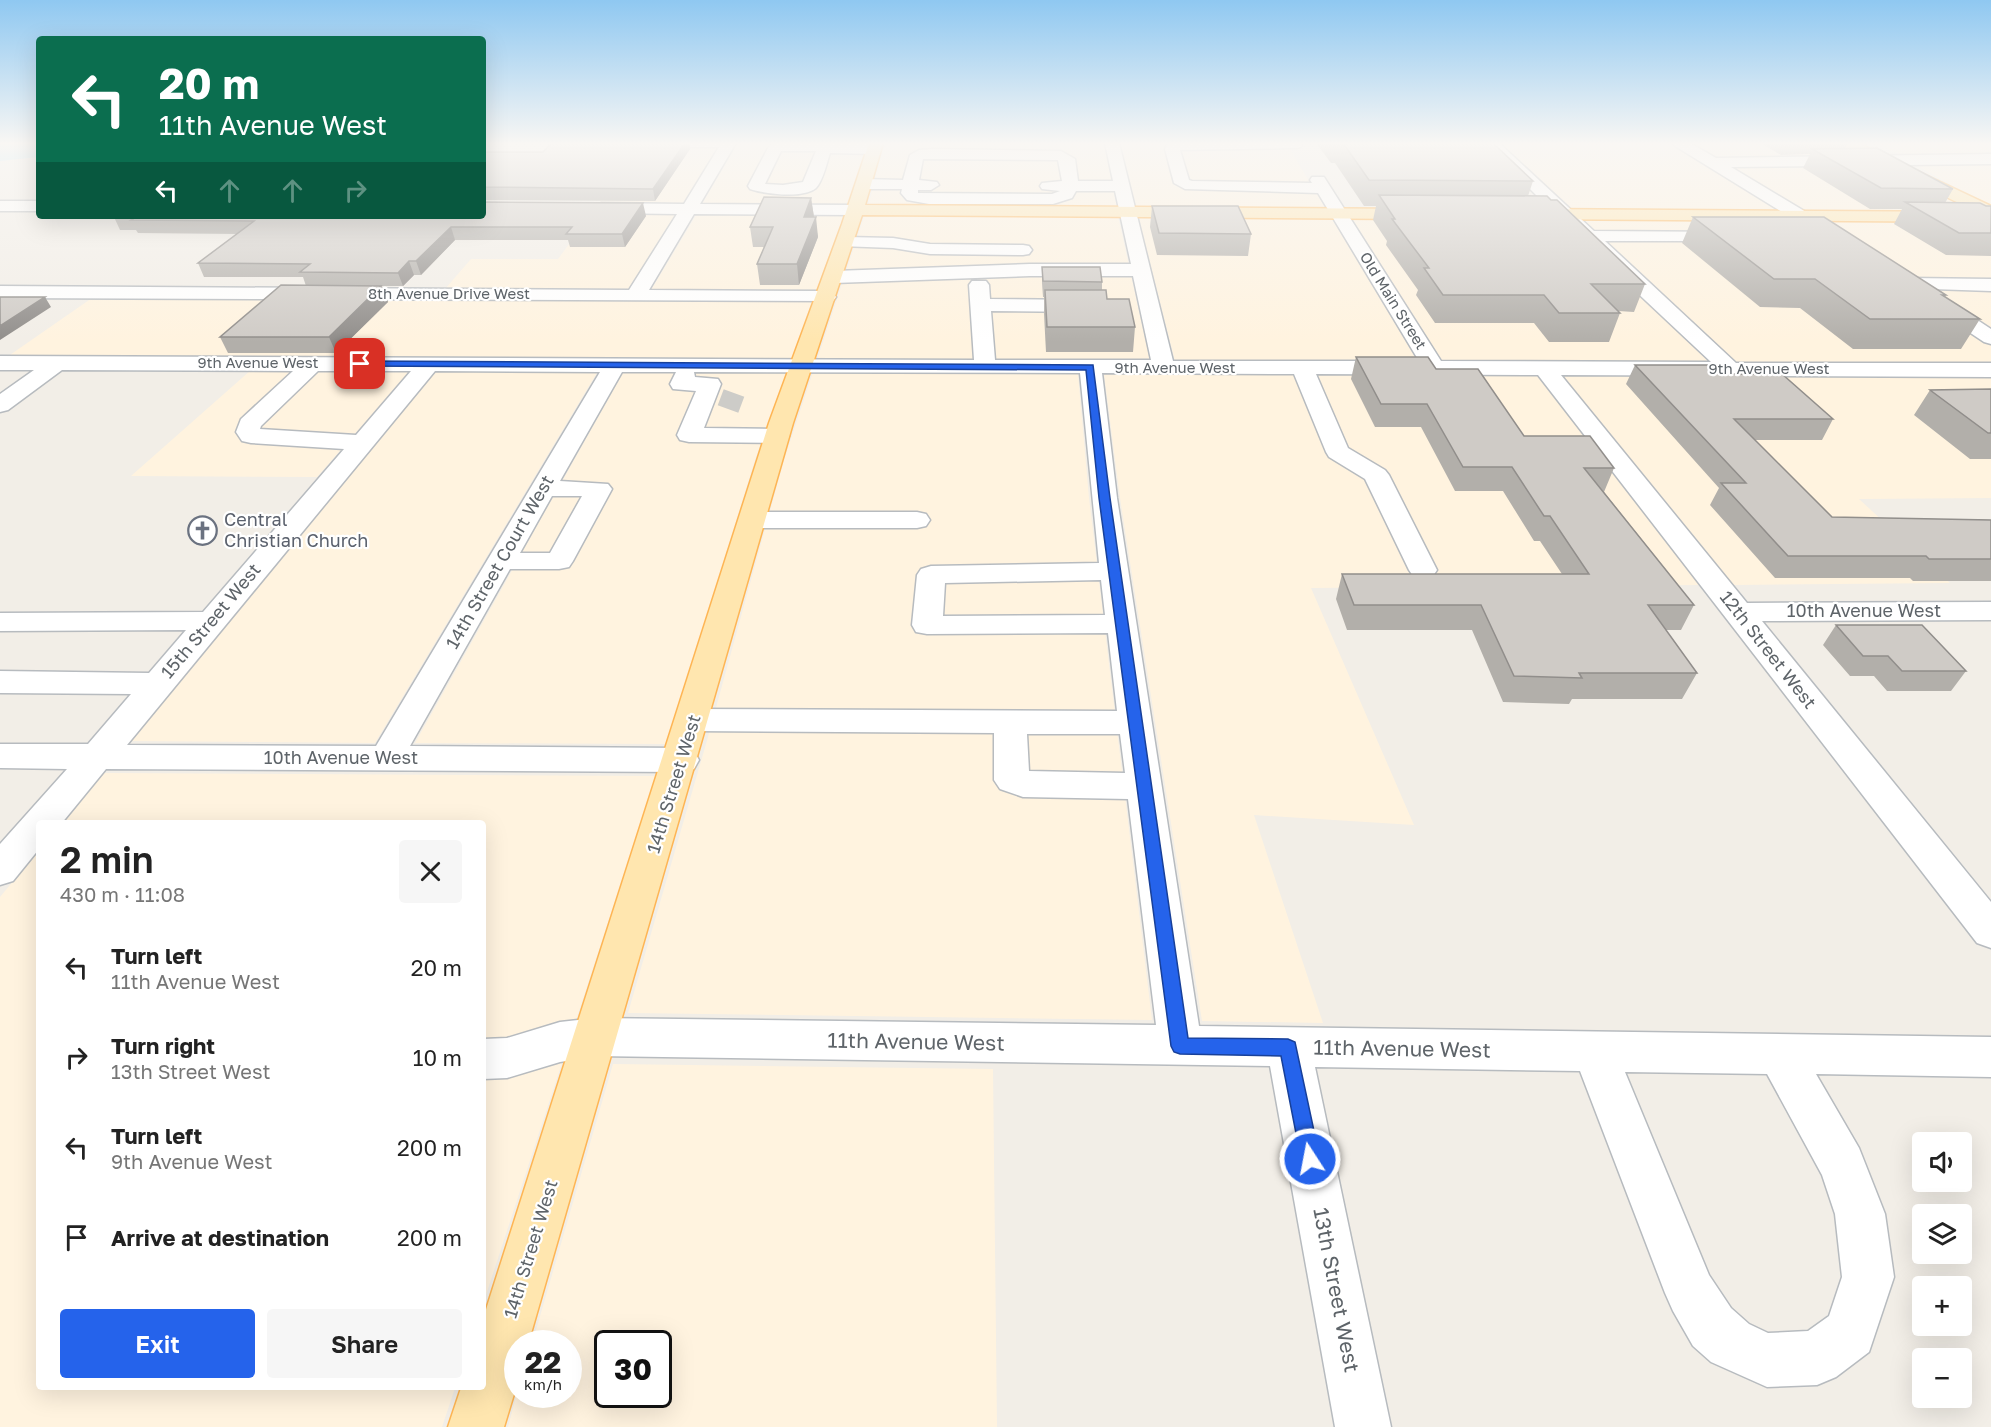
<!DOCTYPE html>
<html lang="en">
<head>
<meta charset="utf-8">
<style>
  :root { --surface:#fff; --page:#f6f6f6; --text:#222; --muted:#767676; --accent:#2563eb }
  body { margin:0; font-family:"Golos Text",sans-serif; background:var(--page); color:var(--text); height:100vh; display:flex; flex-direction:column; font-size:22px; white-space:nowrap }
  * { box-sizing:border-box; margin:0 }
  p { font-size:20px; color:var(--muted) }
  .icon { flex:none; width:33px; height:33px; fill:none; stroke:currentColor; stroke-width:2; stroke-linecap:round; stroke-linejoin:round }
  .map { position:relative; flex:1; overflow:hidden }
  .drawer { position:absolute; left:36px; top:820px; width:450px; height:570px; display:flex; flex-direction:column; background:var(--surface); border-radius:6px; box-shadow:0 6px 24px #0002 }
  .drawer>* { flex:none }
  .guide { position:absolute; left:36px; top:36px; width:450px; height:183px; border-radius:6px; box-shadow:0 6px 24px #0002; background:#0b6e4f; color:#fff; overflow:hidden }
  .buttons { position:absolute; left:1912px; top:1132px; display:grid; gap:12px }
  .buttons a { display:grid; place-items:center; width:60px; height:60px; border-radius:6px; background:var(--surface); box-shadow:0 6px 24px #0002; font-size:30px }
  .speed { position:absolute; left:504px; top:1330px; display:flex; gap:12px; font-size:30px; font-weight:700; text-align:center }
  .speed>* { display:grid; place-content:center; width:78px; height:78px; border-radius:50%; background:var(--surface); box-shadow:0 6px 24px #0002; line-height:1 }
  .speed small { font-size:15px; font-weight:400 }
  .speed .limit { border:3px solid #111; border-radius:9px; background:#fff; color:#111 }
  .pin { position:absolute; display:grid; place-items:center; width:51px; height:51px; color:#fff; margin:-26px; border-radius:12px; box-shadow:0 3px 9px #0006 }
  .me { position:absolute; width:66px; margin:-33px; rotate:349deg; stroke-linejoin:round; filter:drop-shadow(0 0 4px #0008) }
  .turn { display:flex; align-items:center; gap:21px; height:126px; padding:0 24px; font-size:27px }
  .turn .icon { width:78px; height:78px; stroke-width:2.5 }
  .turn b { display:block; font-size:42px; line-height:51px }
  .lanes { display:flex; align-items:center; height:57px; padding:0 24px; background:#0003; justify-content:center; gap:30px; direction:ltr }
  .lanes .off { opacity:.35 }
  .round { display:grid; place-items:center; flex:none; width:63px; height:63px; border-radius:6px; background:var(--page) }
  .head { display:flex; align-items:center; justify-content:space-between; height:102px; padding:0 24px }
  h1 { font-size:36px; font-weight:600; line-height:45px }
  .action { display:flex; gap:12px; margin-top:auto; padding:12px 24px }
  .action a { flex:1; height:69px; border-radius:6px; background:var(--accent); color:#fff; font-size:24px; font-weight:600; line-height:69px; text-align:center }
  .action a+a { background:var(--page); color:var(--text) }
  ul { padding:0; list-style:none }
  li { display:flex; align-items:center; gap:18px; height:90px; padding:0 24px }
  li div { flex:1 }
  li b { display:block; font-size:22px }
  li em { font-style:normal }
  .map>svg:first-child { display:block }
  .commercial { fill:#fff3df; fill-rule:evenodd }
  .water { fill:#aae6ff }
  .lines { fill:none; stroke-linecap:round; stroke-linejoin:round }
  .minor-tunnel { stroke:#cdccc8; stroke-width:22; stroke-dasharray:22 11; stroke-linecap:butt }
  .minor-casing { stroke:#b7bbbf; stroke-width:3 }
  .major-casing { stroke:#feb554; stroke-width:3 }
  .minor { fill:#fff; fill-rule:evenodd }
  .major { fill:#ffe6af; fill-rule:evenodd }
  .wall { fill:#b2afaa }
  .shaded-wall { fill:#918e8b }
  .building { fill:#cfcbc6; stroke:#918e8b; stroke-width:1.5 }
  .route { fill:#2563eb; stroke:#184099; stroke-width:1.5 }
  .labels { text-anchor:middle; stroke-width:4.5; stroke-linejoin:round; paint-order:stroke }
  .far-street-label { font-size:15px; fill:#5e6469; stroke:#fff }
  .worship-label { font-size:18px; fill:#5b616d; stroke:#fff; text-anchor:start }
  .street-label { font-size:18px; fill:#5e6469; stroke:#fff }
  .near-street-label { font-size:21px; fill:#5e6469; stroke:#fff }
</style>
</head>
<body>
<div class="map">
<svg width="1991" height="1427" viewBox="0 0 1991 1427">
  <rect width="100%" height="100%" fill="#f2eee7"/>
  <!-- commercial -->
  <path class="commercial" d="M738 143H868L848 206 702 204Z
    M885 143H1104L1117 208 868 206Z
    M1121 143H1286L1326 209 1136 208Z
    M1499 143H1672L1784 212 1571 211Z
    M1689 143H1839L1984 213 1804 212Z
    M1876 143H1991V156L1900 155Z
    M603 145 718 146 683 204H598L618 177Z
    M1911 162H1991V207L1977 200Z
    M593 212H678L628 290 445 289 471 259H558Z
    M698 212 846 214 817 291 651 290Z
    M865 214 1118 216 1150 361 817 360Z
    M1138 216 1331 217 1418 362 1175 361Z
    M1351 217 1559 218 1709 362H1443Z
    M1579 219 1991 221V363L1734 362Z
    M92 298 354 299 813 302 792 360 7 357Z
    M251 370H411L317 477 131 476Z
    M437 370 598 371 375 743 129 741Z
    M624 371 787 372 755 460 667 744 415 743Z
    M813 372 1078 374 1089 498 1152 1020 628 1013 706 744 784 460Z
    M1104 374 1537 375 1700 585 1311 588 1414 825 1254 815 1323 1023 1202 1021 1120 498Z
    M1562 375 1991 376V498L1859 499 1950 583 1733 585Z
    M103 773 656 776 483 1304V824H61Z
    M39 850V1388H455L442 1427H0V897Z
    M613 1064 993 1069 997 1427H508L517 1393 518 1395H568V1344H532ZM608 1344H658V1395H608Z"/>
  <!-- water -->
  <path class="water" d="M0 143H39V157L0 161Z"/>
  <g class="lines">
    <!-- minor-tunnel -->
    <path class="minor-tunnel" d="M728 409 734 393"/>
    <defs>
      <path id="minor" d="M671 143H736L700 204 857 205 865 210 857 215 694 214 649 290 826 291 833 293 836 297 833 301 0 298V286L629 290 677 214 601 213 593 208 601 203 684 204 719 147H678Z
        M780 143H881L882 145 879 153 874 154 830 153C827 162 823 181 816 188 803 199 765 194 750 189L748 186 768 148 770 145ZM781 151H816L803 182 783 185 765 184Z
        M1105 143H1119L1173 361H1419L1318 193 1185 189 1174 183 1165 149 1168 143H1302L1301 147 1296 148 1180 150 1189 180 1192 181 1312 183 1310 180 1312 177H1324L1441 361 1711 362 1581 240 1484 143H1499L1594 231 1735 232 1738 236 1735 240 1729 241H1605L1736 363H1991V377L1561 375 1747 603 1991 602V620L1762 621 1991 902V948L1977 943 1538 375 1316 374 1348 448 1385 470 1389 475 1437 570 1433 576 1423 579 1413 576 1409 570 1365 479 1329 457 1326 452 1294 374 1102 373 1117 498 1199 1026 1991 1037V1077L1816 1074 1859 1148 1885 1214 1894 1277 1869 1352 1836 1377 1817 1385 1767 1387 1711 1362 1693 1346 1673 1311 1665 1293 1580 1071 1315 1067 1391 1427H1335L1270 1066 596 1056 560 1062 507 1078 483 1079V1039L507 1038 560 1022 596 1018 1156 1025 1128 799 1023 797 1000 789 994 780V733L693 731 681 728 676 720 681 712 693 709 1117 711 1108 633 927 634 916 632 912 625 917 575 921 569 931 566 1099 563 1080 373 694 372 695 377 718 379 721 384 704 428 777 429 786 431 789 436 786 441 777 443 689 442 680 440 677 435 696 391 673 389 670 384 676 372H622L560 481 608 484 612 489 573 561 569 567 559 569H510L410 746 682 748 694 751 699 760 694 769 682 772 106 769 61 824H39V849L13 881 0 885V844L67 769 0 768V744H88L131 694 0 693V671L149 673 186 630 0 631V613L203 612 344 449 251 443 242 441 236 432 241 419 293 371 62 370 8 410 0 412V394L34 370H0V356L974 360 969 285 972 281H986L989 285 990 299 1088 300 1095 302 1098 306 1095 310 1088 312 991 311 995 360H1151L1133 276H1030L834 283 827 281 825 277 827 273 834 271 1030 264H1131L1115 191H1076L1072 198 1053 204H929L907 200 901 193 902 189H864L856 184 864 179 903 180 910 155 919 150 933 149 1061 151 1075 159 1078 181H1113ZM923 159 1058 160 1062 181 1042 183 1040 186 1042 189 1060 191 1052 194 918 193V190H931L939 185 937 182 919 180ZM318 371H411L356 435 260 429 261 426ZM435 371 600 372 376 746 127 745ZM552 496H582L550 553H520ZM1101 580 1105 615 943 616 945 583ZM1027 734H1120L1125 773 1029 771ZM1625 1072 1767 1074 1822 1175 1835 1214 1842 1277 1829 1316 1808 1331 1768 1333 1749 1324 1731 1308 1709 1275Z
        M1673 143H1690L1716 158 1991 154V164L1731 167 1836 230 1839 234 1836 238H1824L1675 146Z
        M0 201H39V211H0Z
        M846 237 893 238 930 244 1023 245 1029 246 1032 250 1029 254 1023 255 930 254 893 248 840 246 837 242 840 238Z
        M1910 278 1991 279V291L1903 288 1900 284 1903 280Z
        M1937 296 1944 298 1991 329V344L1984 342 1930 306 1927 302 1930 298Z
        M752 512H917L926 514 930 520 926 526 917 528H752L743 526 739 520 743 514Z"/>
      <path id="major" d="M869 143H883L865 205 1419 209 1425 210 1427 214 1425 218 1419 219 862 215 793 423 528 1344H518V1381L504 1427H448L461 1388H483V1319L769 423 842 224Z
        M1840 143H1858L1991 206V222L1528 219 1522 218 1520 214 1522 210 1528 209 1977 212 1842 146Z"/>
    </defs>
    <!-- minor casing -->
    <use href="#minor" class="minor-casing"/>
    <!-- major casing -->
    <use href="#major" class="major-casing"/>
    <!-- minor -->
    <use href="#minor" class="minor"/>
    <!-- major -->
    <use href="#major" class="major"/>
  </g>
  <!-- wall -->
  <path class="wall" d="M552 143H689L690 149 655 201 483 200V152H543Z
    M1316 143H1493L1533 181 1528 196 1645 284 1634 312 1618 311 1620 313 1609 342H1549L1534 323H1435L1416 295 1418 290 1386 245 1387 241 1373 220 1376 206H1364L1335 163H1331Z
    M1761 143H1848L1845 148 1953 189 1945 203 1991 206V256L1946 255 1894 224 1902 209H1870L1803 168 1810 154 1781 155Z
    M811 198 814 217 818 237 799 285H760L757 264 764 247H753L750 227Z
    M1152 206 1251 234 1248 256 1157 255 1150 227Z
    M646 216 625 247H570L568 240H455L421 275H414L403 286H382L388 302 336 353H228L220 337 306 286 303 277H204L198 263 237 234 138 233 136 230H120L114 217Z
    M1693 217 1946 295 1945 297 1980 319 1961 349H1853L1800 308 1760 307 1682 243Z
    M1042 267 1102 282V290L1107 299 1135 327 1133 352H1046L1044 314V297H1043L1042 283Z
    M1356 357 1436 369 1524 436 1614 468 1604 492 1694 605 1681 630H1666L1697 673 1682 699H1572L1569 704 1503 702 1472 630H1347L1336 599 1342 574H1562L1540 541H1534L1503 491H1455L1421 427H1375L1351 379Z
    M1635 365 1731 374 1833 419 1822 440H1754L1832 517 1991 520V581H1913L1910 578H1775L1710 505 1719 488 1626 384Z
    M1991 389V459H1970L1914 415 1930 390Z
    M1836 625 1966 671 1951 691H1887L1874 676H1850L1823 645Z"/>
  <!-- shaded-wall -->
  <path class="shaded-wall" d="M685 143H689L690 149 655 201 653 189Z
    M811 198 814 217H804Z
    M643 203 646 216 625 247 622 234Z
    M816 217 818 237 799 285 797 264Z
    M451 227 455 240 421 275 416 261Z
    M409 261 414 275 403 286 398 273Z
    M381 286 388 302 336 353 329 337Z
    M45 297 51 307 0 340V326Z"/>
  <!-- building -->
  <path class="building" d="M552 143H685L653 189 483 187V152H543Z
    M1343 143H1493L1533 181 1369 180Z
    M1877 148 1953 189 1881 188 1812 149Z
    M1379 195 1547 196 1551 200H1557L1645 284H1591L1620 313H1559L1544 295H1443L1424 268H1429L1392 219H1395Z
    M764 197 811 198 804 217H816L797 264H757L773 227H750Z
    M483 202 643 203 622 234H566L572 227H451L416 261H409L398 273 300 272 310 264 198 263 254 221 131 220 136 217H114L116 216H483Z
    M1905 202 1980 203 1986 206H1991V233H1959Z
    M1152 206H1238L1251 234 1159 233Z
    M1693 217H1824L1946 295H1942L1980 319H1870L1815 279H1774Z
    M1042 267H1100L1102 282 1043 281Z
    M281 285 381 286 329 337H220Z
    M1045 290H1106L1107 299H1129L1135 327H1047Z
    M0 297H45L0 326Z
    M1356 357H1428L1436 369H1478L1524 436H1590L1614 468H1584L1694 605H1648L1697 673H1579L1582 678 1514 676 1481 605H1354L1342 574H1589L1550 516H1544L1512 467H1463L1427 404H1381Z
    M1635 365H1721L1731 374H1782L1833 419H1734L1832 517 1991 520V559H1929L1926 556H1788L1721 483H1746Z
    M1991 389V433H1988L1930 390Z
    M1836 625H1922L1966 671H1902L1888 656H1863Z"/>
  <!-- sky -->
  <linearGradient id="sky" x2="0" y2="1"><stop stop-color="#8fc8f1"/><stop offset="0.42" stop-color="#f9f7f4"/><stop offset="1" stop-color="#f9f7f4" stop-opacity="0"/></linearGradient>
  <rect width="1991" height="342" fill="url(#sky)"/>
  <!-- route -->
  <path class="route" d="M360 361 1093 365 1110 498 1188 1038 1288 1039 1295 1042 1320 1159 1317 1166 1310 1169 1303 1166 1301 1159 1281 1056 1180 1054 1174 1052 1171 1046 1099 498 1086 370 357 366V362Z"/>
  <!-- icons -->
  <defs>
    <symbol id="church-ring" viewBox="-11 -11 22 22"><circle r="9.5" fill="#fff" stroke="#6b7280" stroke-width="1.5"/><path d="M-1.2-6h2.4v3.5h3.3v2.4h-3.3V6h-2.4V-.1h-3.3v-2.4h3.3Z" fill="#6b7280"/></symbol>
  </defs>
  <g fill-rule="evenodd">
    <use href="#church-ring" x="186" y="514" width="33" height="33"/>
  </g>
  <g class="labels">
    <!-- far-street labels -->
    <g class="far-street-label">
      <text x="449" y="299">8th Avenue Drive West</text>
      <text transform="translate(1393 301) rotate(58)" y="5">Old Main Street</text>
      <text x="258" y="368">9th Avenue West</text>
      <text x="1175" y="373">9th Avenue West</text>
      <text x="1769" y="374">9th Avenue West</text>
    </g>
    <!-- worship labels -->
    <g class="worship-label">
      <text x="224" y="526">Central<tspan x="224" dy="21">Christian Church</tspan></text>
    </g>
    <!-- street labels -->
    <g class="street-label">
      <text transform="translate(500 562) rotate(-60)" y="6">14th Street Court West</text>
      <text x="1864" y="617">10th Avenue West</text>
      <text transform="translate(211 621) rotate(-50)" y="6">15th Street West</text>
      <text transform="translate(1768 650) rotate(52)" y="6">12th Street West</text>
      <text x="341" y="764">10th Avenue West</text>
      <text transform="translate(674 784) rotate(-73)" y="6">14th Street West</text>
      <text transform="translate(531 1249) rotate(-73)" y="6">14th Street West</text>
    </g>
    <!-- near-street labels -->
    <g class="near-street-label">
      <text transform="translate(916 1042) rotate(1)" y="7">11th Avenue West</text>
      <text transform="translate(1402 1049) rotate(1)" y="7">11th Avenue West</text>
      <text transform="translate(1336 1290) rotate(79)" y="7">13th Street West</text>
    </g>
  </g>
</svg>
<div class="buttons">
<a><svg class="icon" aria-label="sound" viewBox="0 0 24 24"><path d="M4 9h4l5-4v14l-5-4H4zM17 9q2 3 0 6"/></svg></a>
<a><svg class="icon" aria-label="layers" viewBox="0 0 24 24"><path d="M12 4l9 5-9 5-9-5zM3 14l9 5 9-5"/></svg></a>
<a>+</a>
<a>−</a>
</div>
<div class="speed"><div>22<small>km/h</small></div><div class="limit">30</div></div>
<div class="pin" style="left:360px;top:364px;background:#d93025"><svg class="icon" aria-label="arrive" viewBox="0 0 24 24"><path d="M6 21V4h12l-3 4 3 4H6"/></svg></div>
<svg class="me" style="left:1310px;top:1159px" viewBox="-20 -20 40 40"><circle r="17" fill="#2563eb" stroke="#fff" stroke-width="3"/><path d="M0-11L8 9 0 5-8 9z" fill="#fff"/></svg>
<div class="guide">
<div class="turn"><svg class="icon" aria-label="left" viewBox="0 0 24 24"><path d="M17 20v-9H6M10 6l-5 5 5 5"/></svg><div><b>20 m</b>11th Avenue West</div></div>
<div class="lanes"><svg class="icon" aria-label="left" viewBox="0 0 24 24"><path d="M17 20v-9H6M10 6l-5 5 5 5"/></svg><svg class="icon off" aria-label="ahead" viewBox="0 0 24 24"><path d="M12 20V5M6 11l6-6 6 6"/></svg><svg class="icon off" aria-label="ahead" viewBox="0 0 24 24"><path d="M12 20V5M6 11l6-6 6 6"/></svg><svg class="icon off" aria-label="right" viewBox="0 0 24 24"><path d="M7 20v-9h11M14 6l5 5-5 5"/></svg></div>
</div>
<section class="drawer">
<div class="head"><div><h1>2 min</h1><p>430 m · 11:08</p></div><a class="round"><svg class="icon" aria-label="close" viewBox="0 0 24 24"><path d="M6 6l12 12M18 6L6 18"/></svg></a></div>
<ul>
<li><svg class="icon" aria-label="left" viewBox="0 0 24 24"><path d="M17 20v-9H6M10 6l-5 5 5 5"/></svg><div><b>Turn left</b><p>11th Avenue West</p></div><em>20 m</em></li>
<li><svg class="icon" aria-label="right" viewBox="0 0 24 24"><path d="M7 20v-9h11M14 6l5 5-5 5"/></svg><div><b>Turn right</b><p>13th Street West</p></div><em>10 m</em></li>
<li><svg class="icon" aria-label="left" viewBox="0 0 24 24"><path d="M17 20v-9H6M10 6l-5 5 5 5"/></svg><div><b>Turn left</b><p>9th Avenue West</p></div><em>200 m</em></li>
<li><svg class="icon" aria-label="arrive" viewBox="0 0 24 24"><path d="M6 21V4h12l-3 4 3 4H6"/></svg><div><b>Arrive at destination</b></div><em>200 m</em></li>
</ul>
<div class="action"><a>Exit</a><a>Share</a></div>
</section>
</div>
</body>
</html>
